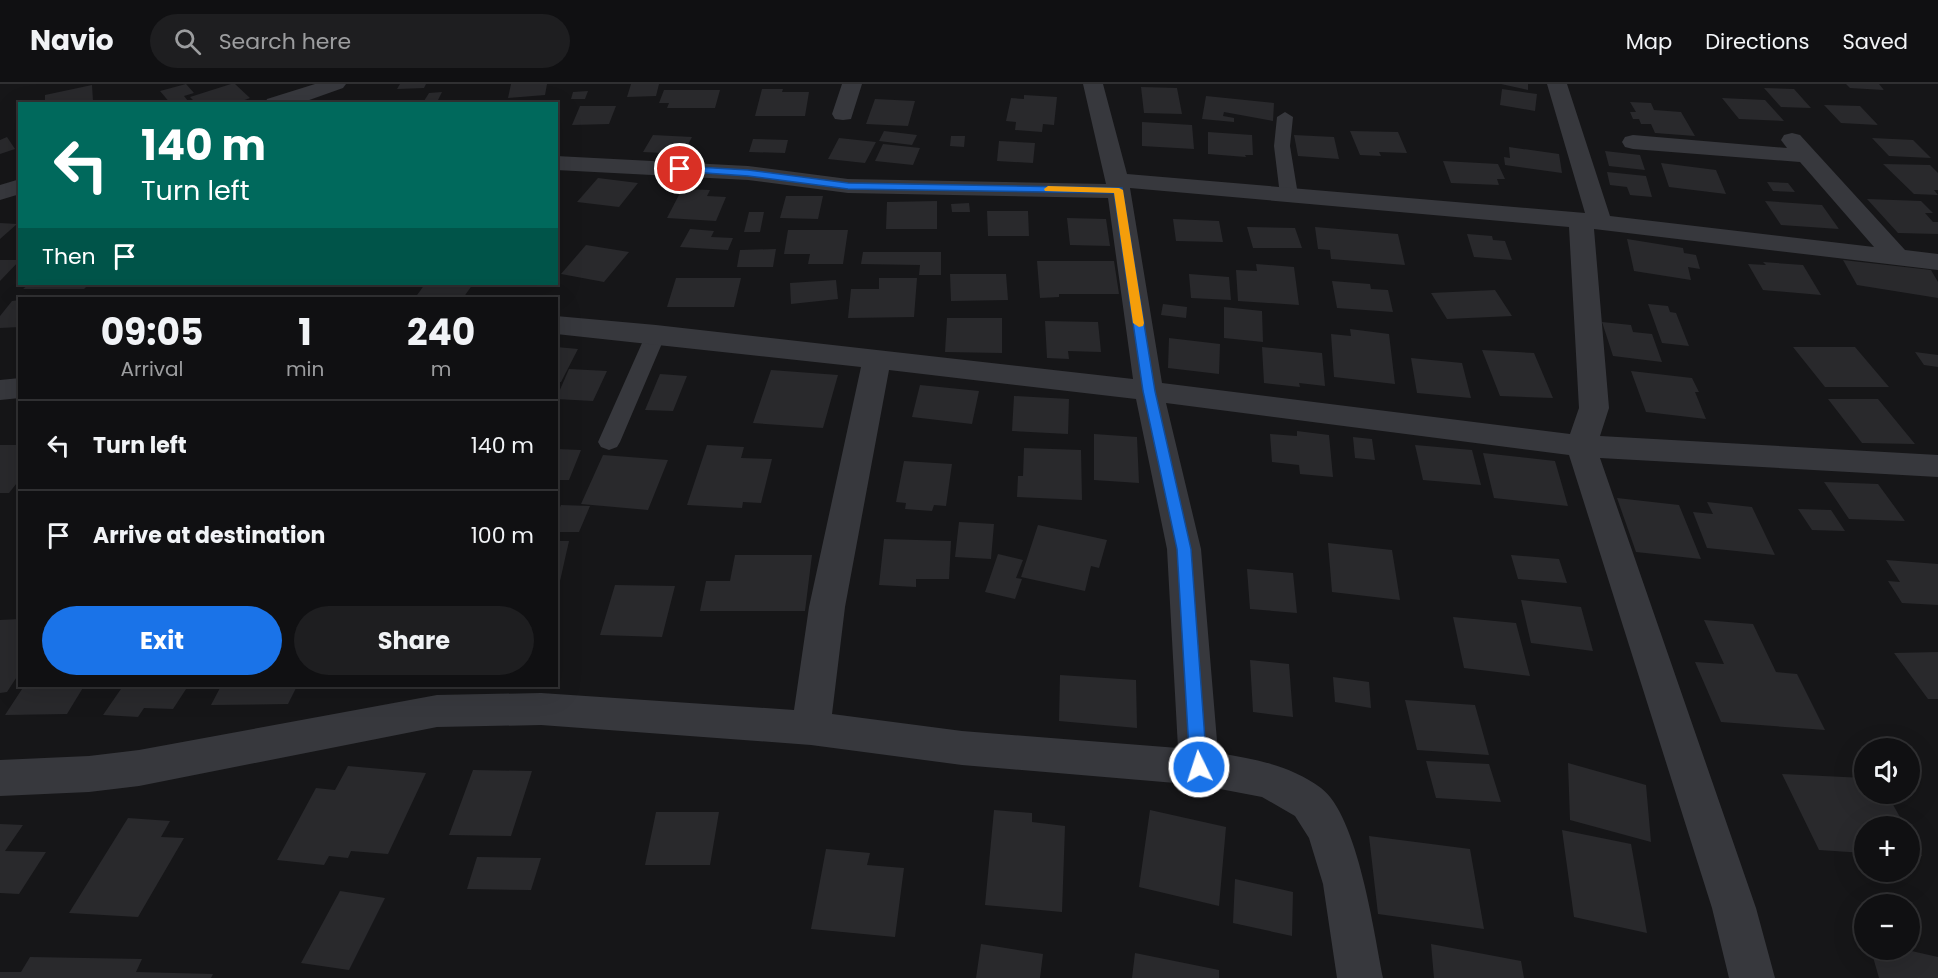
<!DOCTYPE html>
<html lang="en">
<head>
<meta charset="utf-8">
<style>
  :root { --surface:#101012; --page:#1e1e20; --text:#f1f3f6; --muted:#9c9d9f; --line:#303032; --accent:#1a73e8 }
  body { margin:0; font-family:Poppins,sans-serif; background:var(--page); color:var(--text); height:100vh; display:flex; flex-direction:column; font-size:22px; white-space:nowrap }
  * { box-sizing:border-box; margin:0 }
  p { font-size:20px; color:var(--muted) }
  .icon { flex:none; width:33px; height:33px; fill:none; stroke:currentColor; stroke-width:2; stroke-linecap:round; stroke-linejoin:round }
  .map { position:relative; flex:1; overflow:hidden }
  .drawer { position:absolute; left:18px; top:213px; width:540px; height:390px; display:flex; flex-direction:column; background:var(--surface); border-radius:0px; box-shadow:0 6px 24px #0002,0 0 0 2px var(--line) }
  .drawer>* { flex:none }
  .banner { position:absolute; left:18px; top:18px; width:540px; height:183px; border-radius:0px; box-shadow:0 6px 24px #0002,0 0 0 2px var(--line); background:#00695c; color:#fff; overflow:hidden }
  .buttons { position:absolute; left:1854px; top:654px; display:grid; gap:12px }
  .buttons a { display:grid; place-items:center; width:66px; height:66px; border-radius:50%; background:var(--surface); box-shadow:0 6px 24px #0002,0 0 0 2px var(--line); font-size:30px }
  .pin { position:absolute; display:grid; place-items:center; width:51px; height:51px; color:#fff; margin:-26px; border:3px solid #fff; border-radius:50%; box-shadow:0 2px 6px #0007 }
  .me { position:absolute; width:66px; margin:-33px; rotate:356deg; stroke-linejoin:round; filter:drop-shadow(0 0 4px #0008) }
  .turn { display:flex; align-items:center; gap:21px; height:126px; padding:0 24px; font-size:27px }
  .turn .icon { width:78px; height:78px; stroke-width:2.5 }
  .turn b { display:block; font-size:42px; line-height:51px }
  .then { display:flex; align-items:center; height:57px; padding:0 24px; background:#0003; gap:12px; font-size:22px }
  .eta { display:flex; justify-content:space-evenly; align-items:center; height:102px; text-align:center }
  .eta b { font-size:36px; font-weight:700; line-height:42px }
  .button { display:flex; gap:12px; margin-top:auto; padding:12px 24px }
  .button a { flex:1; height:69px; border-radius:36px; background:var(--accent); color:#fff; font-size:24px; font-weight:700; line-height:69px; text-align:center }
  .button a+a { background:var(--page); color:var(--text) }
  ul { padding:0; list-style:none }
  li { display:flex; align-items:center; gap:18px; height:90px; padding:0 24px; border-top:2px solid var(--line) }
  li div { flex:1 }
  li b { display:block; font-size:22px }
  li em { font-style:normal }
  header { display:flex; align-items:center; gap:36px; box-sizing:border-box; height:84px; padding:0 30px; background:var(--surface); border-bottom:2px solid var(--line) }
  header strong { font-size:28px }
  nav { display:flex; gap:33px; margin-inline-start:auto; font-size:21px }
  .search { width:420px; height:54px; background:var(--page); display:flex; align-items:center; gap:15px; box-sizing:border-box; padding:0 21px; border-radius:33px; color:var(--muted); font-size:22px }
  .map>svg:first-child { display:block }
  .building { fill:#29292c }
  .lines { fill:none; stroke-linecap:round; stroke-linejoin:round }
  .lane { fill:#37383d; fill-rule:evenodd }
  .street { fill:#37383d; fill-rule:evenodd }
  .route { fill:#1a73e8; stroke:#114b97; stroke-width:1.5 }
  .slow { fill:#f59e0b }
</style>
</head>
<body>
<header>
<strong>Navio</strong>
<div class="search"><svg class="icon" aria-label="search" viewBox="0 0 24 24"><circle cx="10" cy="10" r="6"/><path d="M15 15l6 6"/></svg>Search here</div>
<nav><a>Map</a><a>Directions</a><a>Saved</a></nav>
</header>
<div class="map">
<svg width="1938" height="894" viewBox="0 0 1938 894">
  <rect width="100%" height="100%" fill="#161618"/>
  <!-- building -->
  <path class="building" d="M186 0 194 9 184 12 188 17 181 20H171L160 7Z
    M231 0H235L250 14 234 20H197L190 13Z
    M400 0H426L424 4 397 5Z
    M511 0H547L545 11 508 14Z
    M631 0H659L656 12 627 13Z
    M1501 0H1528V6Z
    M1846 0H1879L1884 6 1850 4Z
    M92 1 93 17 45 20V11Z
    M1141 3 1177 4 1182 30 1144 29Z
    M1764 4 1794 5 1811 24 1781 23Z
    M762 5H783L782 8H809L805 32H755Z
    M1502 5 1537 10 1535 27 1500 21Z
    M664 6H720L715 24H667L669 19H659Z
    M588 7 585 15H571L573 8Z
    M442 8 438 16 424 17 429 9Z
    M1024 11 1057 13 1054 41 1043 40 1042 48 1015 46 1016 38 1006 37 1011 14 1024 15Z
    M1206 12 1274 19 1273 37 1224 28 1223 32 1234 34V38L1202 35Z
    M1722 14 1765 16 1784 37 1739 35Z
    M875 15 915 17 908 42 866 40Z
    M1630 18 1651 19 1654 26 1681 28 1695 52 1655 49 1651 40H1641L1639 35H1633L1630 28H1636Z
    M1824 21 1860 22 1878 41 1841 39Z
    M580 22H616L609 40 572 41Z
    M1142 38 1192 41 1194 65 1142 62Z
    M884 47 917 51 912 61 879 57Z
    M1350 47 1398 48 1407 69 1379 68 1381 72 1360 71Z
    M1208 48 1252 51 1253 71H1245L1246 73 1208 70Z
    M653 51 692 53 683 70 643 68Z
    M1294 51 1334 53 1339 75 1298 72Z
    M951 52H965L964 63 950 62Z
    M7 53 15 65 0 70V56Z
    M839 54 876 58 865 79 828 75Z
    M1872 54 1913 56 1931 74 1889 72Z
    M753 55 788 56 785 69 749 68Z
    M999 57 1035 59 1033 79 997 77Z
    M883 60 920 64 913 81 875 77Z
    M1509 63 1559 70 1562 89 1505 81 1504 73 1510 74Z
    M1605 67 1640 71 1645 86 1609 82Z
    M1443 77 1498 80 1505 95H1497L1499 101 1451 99Z
    M1661 79 1716 86 1726 110 1669 103Z
    M1883 80 1930 81 1938 89V106H1934L1938 111 1914 110Z
    M1607 88 1646 92 1652 113 1630 111 1627 103 1610 101Z
    M598 94 638 99 619 123 577 118Z
    M1767 98 1788 99 1795 108 1773 107Z
    M682 105 710 106 707 112 726 113 716 137 667 134Z
    M786 112H823L818 135 780 134Z
    M1867 115 1921 117 1933 129H1925L1933 138H1938V150L1898 149Z
    M937 117V145H886L887 118Z
    M1765 117 1822 121 1839 145 1781 141Z
    M969 119 970 128H952L951 120Z
    M987 127H1028L1029 152H988Z
    M749 128H764L760 148H744Z
    M1067 134 1106 135 1110 162 1070 161Z
    M1173 135 1219 137 1223 158 1176 157Z
    M0 139 17 140 0 155Z
    M1247 143 1295 144 1302 164H1253Z
    M1315 143 1398 150 1405 181 1331 175 1330 166 1318 165Z
    M690 145 714 147 711 153 733 154 728 166 680 163Z
    M788 146H848L843 180H808L810 170H784Z
    M1467 150 1492 152 1493 156 1505 157 1512 176 1474 173Z
    M1627 155 1683 164 1684 169 1696 171 1700 185 1688 183 1691 196 1634 187Z
    M586 161 629 168 604 198 561 190Z
    M776 165 773 183H737L740 166Z
    M863 168H941V191H919L920 181 861 180Z
    M0 176H20L0 197Z
    M1843 176 1931 186 1938 198V214L1857 201Z
    M1037 177H1114L1119 210H1059V213L1040 214Z
    M1763 178 1803 181 1821 211 1763 206 1748 180 1766 181Z
    M1256 180 1294 183 1299 221 1238 217 1236 186 1257 187Z
    M950 190H1006L1008 216 951 217Z
    M1189 190 1229 193 1231 216 1191 214Z
    M676 194H741L734 223H667Z
    M879 194H917L914 233 848 234 851 205H879Z
    M836 196 838 215 791 220 790 199Z
    M1332 197 1370 200 1371 205 1388 206 1393 228 1337 224Z
    M29 200H89L84 205H23Z
    M425 200H473L463 214H415Z
    M1495 206 1512 232 1447 235 1431 209Z
    M20 216V243L0 244V232L12 217Z
    M1163 220 1187 223 1186 234 1161 231Z
    M1648 220 1668 222 1670 228 1676 229 1689 262 1662 259Z
    M1224 223 1262 227 1263 258 1224 254Z
    M947 234H1002V269L945 268Z
    M1045 237 1098 238 1101 268 1068 267 1069 275 1047 274Z
    M1602 238 1631 241 1633 248 1652 250 1662 278 1613 272Z
    M1350 245 1389 250 1395 300 1334 293 1331 250 1351 252Z
    M1169 254 1220 260 1219 290 1168 284Z
    M556 263 578 265 561 298H556Z
    M1262 263 1322 269 1325 302 1299 299 1300 303 1264 299Z
    M1793 263H1855L1889 303H1825Z
    M1482 266 1534 269 1553 314 1500 312Z
    M1915 268 1938 271V283L1924 281Z
    M1411 274 1462 279 1471 314 1417 309Z
    M569 285 607 287 593 317 556 315Z
    M771 286 838 291 823 344 753 339Z
    M1631 287 1692 294 1699 308H1695L1706 335 1646 328Z
    M660 290 687 292 673 327 645 326Z
    M920 301 979 307 972 340 912 333Z
    M1014 312 1069 315 1068 350 1012 347Z
    M1828 315H1878L1915 360 1862 359Z
    M1297 347 1329 351 1333 393 1300 390 1299 381 1272 378 1270 350 1297 352Z
    M1094 350 1137 353 1139 399 1094 396Z
    M1353 353 1372 355 1375 376 1355 374Z
    M0 361H20V395L9 409H0Z
    M707 361 744 363 741 374 772 375 761 419 743 418 742 424 687 421Z
    M1415 361 1472 366 1481 401 1423 396Z
    M1024 364 1081 366 1082 416 1017 413 1018 392H1023Z
    M556 365 581 366 569 396H556Z
    M1483 369 1555 377 1568 422 1494 414Z
    M603 371 668 376 648 426 581 420Z
    M904 377 952 380 946 422 934 421 932 427 905 425 906 419 896 418Z
    M1824 398 1878 400 1905 437 1849 435Z
    M1617 414 1679 421 1701 475 1636 468Z
    M1707 418 1752 423 1775 471 1707 464 1693 428 1713 430Z
    M561 421 590 422 579 448H556V432Z
    M1798 425 1831 426 1845 447 1812 446Z
    M959 438 994 440 991 475 955 473Z
    M1038 441 1107 456 1099 484 1091 482 1085 507 1021 493Z
    M884 455 951 457 949 495H916V503L879 501Z
    M556 457H569L560 497 556 498Z
    M1328 459 1392 466 1400 516 1332 508Z
    M998 470 1023 476 1016 494 1022 495 1015 515 985 508Z
    M735 471H812L805 527H700L706 497H730Z
    M1511 471 1559 475 1567 499 1518 495Z
    M1886 476 1938 480V521L1902 519 1888 497 1900 498Z
    M1247 485 1293 489 1297 529 1250 525Z
    M615 501 675 502 662 553 600 551Z
    M1521 516 1581 523 1593 567 1531 559Z
    M1453 533 1516 539 1530 592 1464 584Z
    M20 535V588L7 608 0 609V536Z
    M1704 536 1753 540 1776 588 1797 590 1825 646 1721 638 1695 578 1724 580Z
    M1938 568V615H1928L1894 569Z
    M1250 576 1289 580 1293 633 1253 628Z
    M1060 591 1136 596 1137 644 1059 637Z
    M1333 593 1369 598 1371 624 1335 618Z
    M24 602H84L67 630 5 631Z
    M123 602H188L173 625 144 624 138 633 103 631Z
    M221 602H297L288 620 211 621Z
    M1405 616 1475 621 1489 671 1417 666Z
    M1426 677 1489 680 1501 718 1436 714Z
    M1568 679 1646 701 1651 758 1570 736Z
    M348 682 426 689 388 770 351 767 348 774 329 772 324 781 277 776 316 704 335 706Z
    M473 686 532 687 511 752 449 751Z
    M1782 690 1864 694V710H1887L1905 742H1864V769L1819 766Z
    M994 726 1032 729V738L1065 742 1062 828 985 821Z
    M1150 726 1226 743 1219 822 1139 803Z
    M656 728H719L710 781H645Z
    M128 734 170 737 161 753 184 754 138 833 69 829Z
    M0 740 23 741 5 767 46 768 19 810 0 809Z
    M1562 746 1631 760 1647 849 1574 833Z
    M1910 750 1922 772H1910Z
    M1369 752 1470 765 1484 845 1378 830Z
    M826 765 870 769 867 781 904 784 895 853 811 845Z
    M477 773 541 774 531 806 467 805Z
    M1235 795 1293 808 1292 852 1233 839Z
    M340 807 385 814 349 886 301 879Z
    M981 860 1043 870 1040 894H976Z
    M1431 860 1521 877 1524 894H1434Z
    M1871 866H1907L1938 873V894H1879Z
    M1135 869 1219 886V894H1132Z
    M30 873 142 875 136 888 213 890 211 894H0V888H21Z"/>
  <g class="lines">
    <!-- lane -->
    <path class="lane" d="M1285 28 1293 33 1290 62 1298 111 1295 115H1283L1280 111 1274 62 1277 33Z
      M656 244 663 246 666 250 620 358 617 363 609 366 601 363 598 358 646 250 649 246Z"/>
    <!-- street -->
    <path class="street" d="M315 0H346L343 4 298 20H265L267 15Z
      M842 0H862L851 35 843 36 835 35 832 30Z
      M1083 0H1103L1127 90 1585 129 1547 0H1567L1610 132 1874 163 1800 78 1633 65 1625 63 1622 58 1625 53 1633 51 1787 64 1781 56 1784 51 1792 49 1800 51 1905 166 1938 170V186L1594 145 1609 324 1600 352 1938 371V393L1600 374 1756 824 1775 894H1729L1712 824 1569 371 1166 319 1201 465 1218 669C1254 675 1290 681 1321 704 1358 732 1374 849 1383 894H1337L1323 800 1309 754 1295 732 1262 713 1199 701 962 681 811 661 541 641 437 643 139 702 89 708 0 712V676L89 672 139 666 437 611 541 609 794 626 809 523 861 283 556 250V232L656 241 1133 295 1108 114 848 109 748 96 556 86V72L748 82 848 95 1106 100ZM1130 104 1569 143 1579 324 1570 350 1162 299ZM889 286 1136 315 1167 465 1178 664 962 647 832 630 845 523Z
      M20 95V110L0 116V101Z
      M20 294V314L0 316V296Z"/>
  </g>
  <!-- route -->
  <path class="route" d="M680 82 748 86 848 99 1122 104 1155 307 1191 465 1207 683 1204 688 1199 690 1193 688 1190 683 1177 465 1143 307 1114 109 848 105 748 92 677 87V83Z"/>
  <!-- slow -->
  <path class="slow" d="M1048 102 1119 104 1123 106 1144 239 1143 242 1139 243 1133 239 1114 109 1045 107 1044 105Z"/>
</svg>
<div class="buttons">
<a><svg class="icon" aria-label="sound" viewBox="0 0 24 24"><path d="M4 9h4l5-4v14l-5-4H4zM17 9q2 3 0 6"/></svg></a>
<a>+</a>
<a>−</a>
</div>
<div class="pin" style="left:680px;top:85px;background:#d93025"><svg class="icon" aria-label="arrive" viewBox="0 0 24 24"><path d="M6 21V4h12l-3 4 3 4H6"/></svg></div>
<svg class="me" style="left:1199px;top:683px" viewBox="-20 -20 40 40"><circle r="17" fill="#1a73e8" stroke="#fff" stroke-width="3"/><path d="M0-11L8 9 0 5-8 9z" fill="#fff"/></svg>
<div class="banner">
<div class="turn"><svg class="icon" aria-label="left" viewBox="0 0 24 24"><path d="M17 20v-9H6M10 6l-5 5 5 5"/></svg><div><b>140 m</b>Turn left</div></div>
<div class="then">Then<svg class="icon" aria-label="arrive" viewBox="0 0 24 24"><path d="M6 21V4h12l-3 4 3 4H6"/></svg></div>
</div>
<section class="drawer">
<div class="eta">
<div><b>09:05</b><p>Arrival</p></div>
<div><b>1</b><p>min</p></div>
<div><b>240</b><p>m</p></div>
</div>
<ul>
<li><svg class="icon" aria-label="left" viewBox="0 0 24 24"><path d="M17 20v-9H6M10 6l-5 5 5 5"/></svg><div><b>Turn left</b></div><em>140 m</em></li>
<li><svg class="icon" aria-label="arrive" viewBox="0 0 24 24"><path d="M6 21V4h12l-3 4 3 4H6"/></svg><div><b>Arrive at destination</b></div><em>100 m</em></li>
</ul>
<div class="button"><a>Exit</a><a>Share</a></div>
</section>
</div>
</body>
</html>
